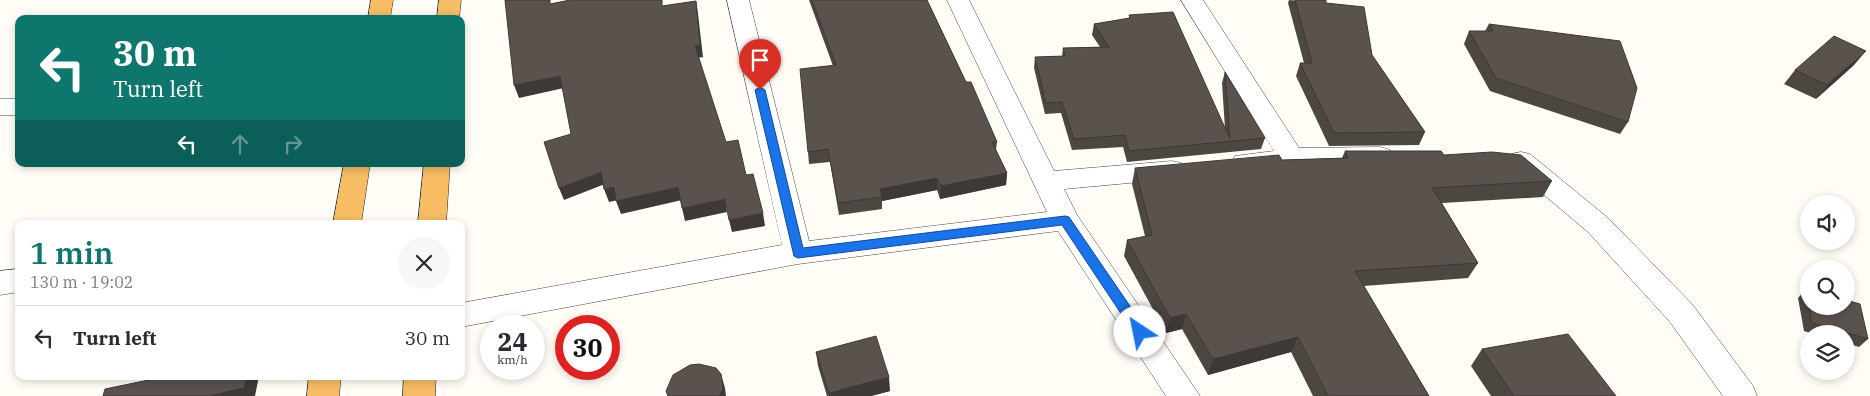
<!DOCTYPE html>
<html lang="en">
<head>
<meta charset="utf-8">
<style>
  :root { --surface:#fff; --page:#f7f7f7; --text:#2b2b33; --muted:#7c7c81; --line:#e1e1e2; --accent:#0f766e }
  body { margin:0; font-family:"IBM Plex Serif",serif; background:var(--page); color:var(--text); height:100vh; display:flex; flex-direction:column; font-size:19px; white-space:nowrap }
  * { box-sizing:border-box; margin:0 }
  p { font-size:16px; color:var(--muted) }
  .icon { flex:none; width:28px; height:28px; fill:none; stroke:currentColor; stroke-width:2; stroke-linecap:round; stroke-linejoin:round }
  .map { position:relative; flex:1; overflow:hidden }
  .panel { position:absolute; left:15px; top:220px; width:450px; height:160px; display:flex; flex-direction:column; background:var(--surface); border-radius:10px; box-shadow:0 2px 8px #0003 }
  .panel>* { flex:none }
  .guide { position:absolute; left:15px; top:15px; width:450px; height:152px; border-radius:10px; box-shadow:0 2px 8px #0003; background:#0f766e; color:#fff; overflow:hidden }
  .controls { position:absolute; left:1800px; top:195px; display:grid; gap:10px }
  .controls a { display:grid; place-items:center; width:55px; height:55px; border-radius:50%; background:var(--surface); box-shadow:0 2px 8px #0003; font-size:25px }
  .speed { position:absolute; left:480px; top:315px; display:flex; gap:10px; font-size:25px; font-weight:700; text-align:center }
  .speed>* { display:grid; place-content:center; width:65px; height:65px; border-radius:50%; background:var(--surface); box-shadow:0 2px 8px #0003; line-height:1 }
  .speed small { font-size:12px; font-weight:400 }
  .speed .limit { border:8px solid #d22; background:#fff; color:#111 }
  .pin { position:absolute; display:grid; place-items:center; width:42px; height:42px; color:#fff; margin:-51px -21px; border-radius:50% 50% 50% 0; rotate:-45deg; box-shadow:0 0 5px #0007 }
  .pin .icon { rotate:45deg }
  .me { position:absolute; width:55px; margin:-28px; rotate:326deg; stroke-linejoin:round; filter:drop-shadow(0 0 4px #0008) }
  .turn { display:flex; align-items:center; gap:18px; height:105px; padding:0 15px; font-size:22px }
  .turn .icon { width:65px; height:65px; stroke-width:2.5 }
  .turn b { display:block; font-size:35px; line-height:42px }
  .lanes { display:flex; align-items:center; height:48px; padding:0 15px; background:#0003; justify-content:center; gap:25px; direction:ltr }
  .lanes .off { opacity:.35 }
  .round { display:grid; place-items:center; flex:none; width:52px; height:52px; border-radius:26px; background:var(--page) }
  .headline { display:flex; align-items:center; justify-content:space-between; height:85px; padding:0 15px }
  h1 { font-size:30px; font-weight:600; line-height:38px; color:var(--accent) }
  ul { padding:0; list-style:none }
  li { display:flex; align-items:center; gap:15px; height:65px; padding:0 15px; border-top:1px solid var(--line) }
  li div { flex:1 }
  li b { display:block; font-size:19px }
  li em { font-style:normal }
  .map>svg:first-child { display:block }
  .lines { fill:none; stroke-linecap:round; stroke-linejoin:round }
  .minor-casing { stroke:#444; stroke-width:1 }
  .trunk-casing { stroke:#222; stroke-width:1 }
  .minor { fill:#fff; fill-rule:evenodd }
  .trunk { fill:#f7bc64; fill-rule:evenodd }
  .wall { fill:#4d4742 }
  .shaded-wall { fill:#3f3936 }
  .building { fill:#5a524d; stroke:#3f3936 }
  .route { fill:#1a73e8; stroke:#114b97 }
</style>
</head>
<body>
<div class="map">
<svg width="1870" height="396" viewBox="0 0 1870 396">
  <rect width="100%" height="100%" fill="#fffdf5"/>
  <g class="lines">
    <defs>
      <path id="minor" d="M727 0H749L809 241 1047 212 947 0H969L1054 171 1172 161 1181 163 1185 170 1181 177 1172 179 1064 189 1077 215 1200 396H1166L1058 231 798 264 461 327V303L782 245Z
        M1181 0H1203L1299 148 1381 147 1390 150 1394 156 1390 162 1381 165H1312L1244 172 1235 170 1231 163 1235 156 1274 151Z
        M0 99H19V115H0Z
        M1521 152 1530 154 1608 218 1692 304 1753 386 1757 396H1723L1670 322 1588 232 1512 168 1508 161 1512 154Z
        M19 269V292L0 295V271Z"/>
      <path id="trunk" d="M371 0H393L390 19H368Z
        M439 0H461L459 19H437Z
        M344 164H370L361 224H333Z
        M424 164H450L446 224H418Z
        M309 376H341L339 396H307Z
        M404 376H436L435 396H403Z"/>
    </defs>
    <!-- minor casing -->
    <use href="#minor" class="minor-casing"/>
    <!-- trunk casing -->
    <use href="#trunk" class="trunk-casing"/>
    <!-- minor -->
    <use href="#minor" class="minor"/>
    <!-- trunk -->
    <use href="#trunk" class="trunk"/>
  </g>
  <!-- wall -->
  <path class="wall" d="M809 0H927L966 82 997 142 996 150 1007 173 1006 185 940 199 937 190 882 201V209L839 215 830 162 809 164 808 152 833 66Z
    M1289 0 1326 3 1372 55 1425 132 1419 145 1329 146 1296 76 1300 63H1304L1288 3Z
    M1129 15 1225 129 1222 83 1225 72 1265 138 1261 149 1127 162 1123 147 1072 150 1061 113 1045 114 1034 68 1035 57H1062L1063 48 1100 47 1092 35 1094 24 1129 18Z
    M1489 24 1628 122 1620 134 1490 91 1464 44 1469 31H1485Z
    M1854 65 1816 99 1784 84 1795 70Z
    M1345 151 1444 155 1552 181 1543 197 1442 203 1478 263 1468 278 1364 286 1429 396H1313L1291 352 1208 375 1182 329 1166 333 1124 256 1127 240 1145 236 1132 184 1135 168 1282 160 1342 158Z
    M1806 289 1868 339 1859 347 1846 343V334H1813L1804 331 1798 298Z
    M1482 349 1616 396H1491L1471 366Z
    M816 352 890 391 871 396H827L818 366Z"/>
  <!-- shaded-wall -->
  <path class="shaded-wall" d="M696 1 698 14 703 57 697 58 695 46Z
    M1866 51 1854 65 1816 99 1827 85Z
    M560 76 564 88 519 98 514 85Z
    M601 172 605 184 564 200 559 188Z
    M1007 173 1006 185 940 199 941 186Z
    M937 178V190L882 201 880 189Z
    M614 187 618 200 609 202 604 189Z
    M678 187 682 200 621 214 616 201Z
    M725 199 727 212 685 221 682 208Z
    M763 213 765 226 732 232 729 220Z
    M1186 314 1182 329 1166 333 1170 318Z
    M1298 337 1291 352 1208 375 1213 359Z
    M721 374 725 388 726 396H719Z
    M247 376H259L255 396H209Z
    M889 377 890 391 871 396H829V393Z"/>
  <!-- building -->
  <path class="building" d="M505 0H550V4L570 0H662V6L696 1 700 45 695 46 726 142 738 140 746 175 753 174 763 213 729 220 725 199 682 208 678 187 616 201 614 187 604 189 601 172 559 188 544 142 571 134 560 76 514 85Z
    M812 0H927L966 82H971L997 142H992L1007 173 941 186 937 178 880 189 882 197 838 203 828 149 808 152 800 69 836 65Z
    M1295 0H1326V3L1364 7 1372 55 1425 132 1334 133 1300 63H1312Z
    M1173 12 1230 139 1225 72 1265 138 1129 151 1125 135 1074 139 1062 102 1046 103 1035 57 1065 56 1063 48 1109 47 1094 24 1130 18 1129 15Z
    M1489 24 1620 41 1637 88 1628 122 1496 78 1469 31H1493Z
    M1834 36 1866 51 1827 85 1795 70Z
    M1345 151H1441L1444 155 1492 152 1521 155 1552 181 1432 188 1478 263 1355 271 1429 396H1328L1298 337 1213 359 1186 314 1170 318 1127 240 1152 235 1135 168 1279 155 1282 160 1348 158Z
    M1806 289 1809 290V305Z
    M1846 300 1860 304 1868 339 1812 323 1809 306H1846Z
    M1568 334 1616 396H1514L1482 349Z
    M876 336 889 377 829 393 816 352Z
    M699 364 716 368 721 374 723 389 719 396H668L666 391 673 375 690 365Z
    M168 376H247L244 388 209 396H103L105 389Z"/>
  <!-- route -->
  <path class="route" d="M760 87 765 90 803 248 1065 216 1069 217 1145 328 1147 332 1145 336H1136L1062 225 798 258 794 256 755 90Z"/>
</svg>
<div class="controls">
<a><svg class="icon" aria-label="sound" viewBox="0 0 24 24"><path d="M4 9h4l5-4v14l-5-4H4zM17 9q2 3 0 6"/></svg></a>
<a><svg class="icon" aria-label="search" viewBox="0 0 24 24"><circle cx="10" cy="10" r="6"/><path d="M15 15l6 6"/></svg></a>
<a><svg class="icon" aria-label="layers" viewBox="0 0 24 24"><path d="M12 4l9 5-9 5-9-5zM3 14l9 5 9-5"/></svg></a>
</div>
<div class="speed"><div>24<small>km/h</small></div><div class="limit">30</div></div>
<div class="pin" style="left:760px;top:90px;background:#d93025"><svg class="icon" aria-label="arrive" viewBox="0 0 24 24"><path d="M6 21V4h12l-3 4 3 4H6"/></svg></div>
<svg class="me" style="left:1140px;top:332px" viewBox="-20 -20 40 40"><circle r="19" fill="#fff"/><path d="M0-13L10 11 0 6-10 11z" fill="#1a73e8"/></svg>
<div class="guide">
<div class="turn"><svg class="icon" aria-label="left" viewBox="0 0 24 24"><path d="M17 20v-9H6M10 6l-5 5 5 5"/></svg><div><b>30 m</b>Turn left</div></div>
<div class="lanes"><svg class="icon" aria-label="left" viewBox="0 0 24 24"><path d="M17 20v-9H6M10 6l-5 5 5 5"/></svg><svg class="icon off" aria-label="ahead" viewBox="0 0 24 24"><path d="M12 20V5M6 11l6-6 6 6"/></svg><svg class="icon off" aria-label="right" viewBox="0 0 24 24"><path d="M7 20v-9h11M14 6l5 5-5 5"/></svg></div>
</div>
<section class="panel">
<div class="headline"><div><h1>1 min</h1><p>130 m · 19:02</p></div><a class="round"><svg class="icon" aria-label="close" viewBox="0 0 24 24"><path d="M6 6l12 12M18 6L6 18"/></svg></a></div>
<ul>
<li><svg class="icon" aria-label="left" viewBox="0 0 24 24"><path d="M17 20v-9H6M10 6l-5 5 5 5"/></svg><div><b>Turn left</b></div><em>30 m</em></li>
</ul>
</section>
</div>
</body>
</html>
